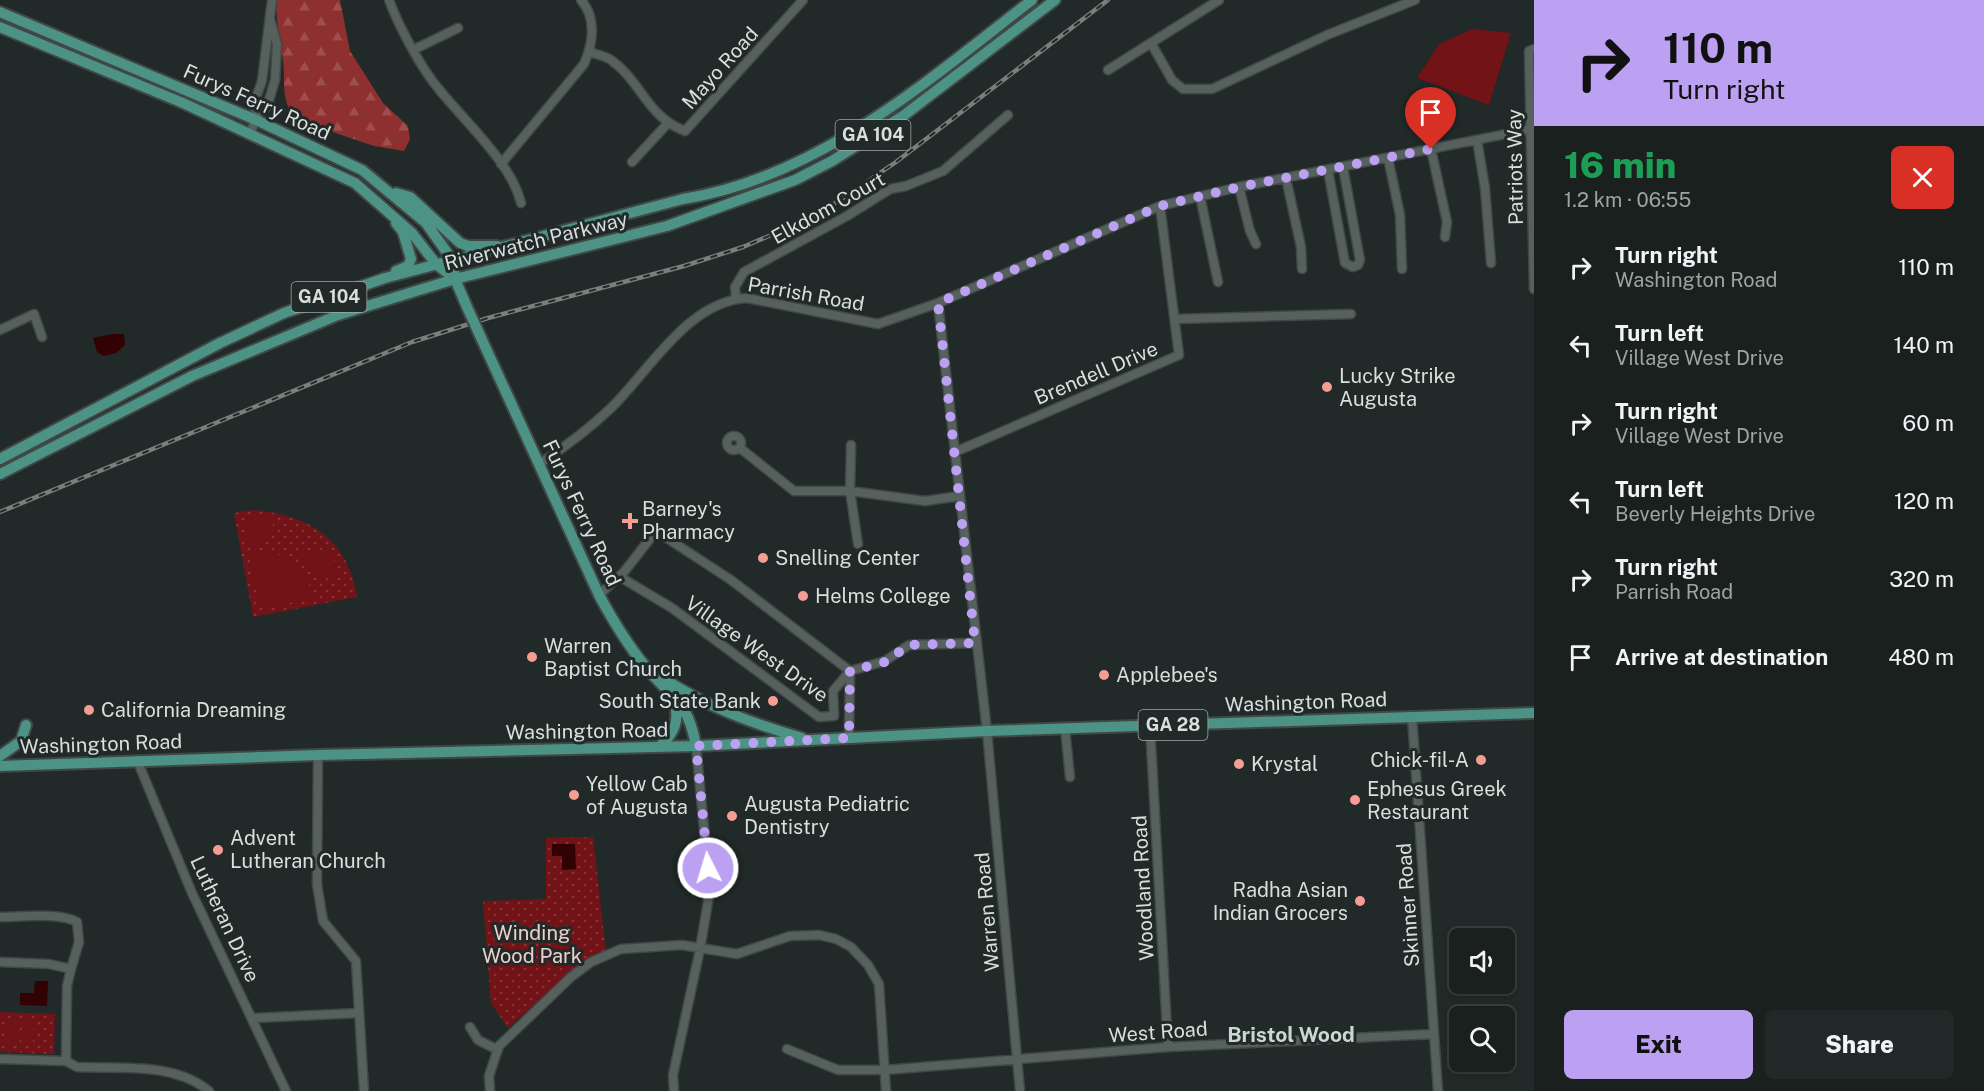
<!DOCTYPE html>
<html lang="en">
<head>
<meta charset="utf-8">
<style>
  :root { --surface:#19201e; --page:#222827; --text:#f1f3f6; --muted:#9fa3a4; --line:#373e3c; --accent:#bca0f2 }
  body { margin:0; font-family:"Public Sans",sans-serif; background:var(--page); color:var(--text); height:100vh; display:flex; flex-direction:column; font-size:22px; white-space:nowrap }
  * { box-sizing:border-box; margin:0 }
  p { font-size:20px; color:var(--muted) }
  .icon { flex:none; width:33px; height:33px; fill:none; stroke:currentColor; stroke-width:2; stroke-linecap:round; stroke-linejoin:round }
  .map { position:relative; flex:1; overflow:hidden }
  .side { display:flex; flex-direction:column; background:var(--surface); width:450px }
  .side>* { flex:none }
  .guide { background:#bca0f2; color:#111; overflow:hidden }
  .buttons { position:absolute; left:1449px; top:928px; display:grid; gap:12px }
  .buttons a { display:grid; place-items:center; width:66px; height:66px; border-radius:9px; background:var(--surface); box-shadow:0 3px 9px #0003,0 0 0 2px var(--line); font-size:30px }
  .pin { position:absolute; display:grid; place-items:center; width:51px; height:51px; color:#fff; margin:-62px -26px; border-radius:50% 50% 50% 0; rotate:-45deg; box-shadow:0 0 6px #0007 }
  .pin .icon { rotate:45deg }
  .me { position:absolute; width:66px; margin:-33px; rotate:355deg; stroke-linejoin:round; filter:drop-shadow(0 0 4px #0008) }
  .turn { display:flex; align-items:center; gap:21px; height:126px; padding:0 30px; font-size:27px }
  .turn .icon { width:78px; height:78px; stroke-width:2.5 }
  .turn b { display:block; font-size:42px; line-height:51px }
  .round { display:grid; place-items:center; flex:none; width:63px; height:63px; border-radius:9px; background:var(--page) }
  .head { display:flex; align-items:center; justify-content:space-between; height:102px; padding:0 30px }
  h1 { font-size:36px; font-weight:800; line-height:45px; color:#1e9e55 }
  .button { display:flex; gap:12px; margin-top:auto; padding:12px 30px }
  .button a { flex:1; height:69px; border-radius:9px; background:var(--accent); color:#111; font-size:24px; font-weight:800; line-height:69px; text-align:center }
  .button a+a { background:var(--page); color:var(--text) }
  ul { padding:0; list-style:none }
  li { display:flex; align-items:center; gap:18px; height:78px; padding:0 30px }
  li div { flex:1 }
  li b { display:block; font-size:22px }
  li em { font-style:normal }
  main { display:flex; flex:1; min-height:0 }
  .map>svg:first-child { display:block }
  .green { fill:url(#green-dots) }
  .forest { fill:url(#forest-firs) }
  .pitch { fill:#721318 }
  .water { fill:#310104 }
  .lines { fill:none; stroke-linecap:round; stroke-linejoin:round }
  .minor-casing { stroke:#404846; stroke-width:11 }
  .major-casing { stroke:#404846; stroke-width:14 }
  .minor { stroke:#56615e; stroke-width:8 }
  .major { stroke:#4c9285; stroke-width:10 }
  .rail-casing { stroke:#78807e; stroke-width:4.5 }
  .rail { stroke:#212a28; stroke-width:2; stroke-dasharray:7; stroke-linecap:butt }
  .major-bridge-casing { stroke:#404846; stroke-width:14; stroke-linecap:butt }
  .major-bridge { stroke:#4c9285; stroke-width:10 }
  .route { stroke:#bca0f2; stroke-width:10; stroke-dasharray:0 18 }
  .poi-dot { fill:#f59c95; stroke:#212a28; stroke-width:2 }
  .labels { text-anchor:middle; stroke-width:6; stroke-linejoin:round; paint-order:stroke }
  .shield { fill:#212a28; stroke:#a1a9a7; stroke-width:1.5 }
  .shield-label { font-size:18px; font-weight:bold; fill:#d8dfdd }
  .street-label { font-size:20px; fill:#d8dfdd; stroke:#212a28 }
  .poi-label { font-size:20px; fill:#d8dfdd; stroke:#212a28; text-anchor:start }
  .park-label { font-size:20px; fill:#ecd0ce; stroke:#212a28 }
  .neighbourhood-label { font-size:21px; font-weight:bold; fill:#c9d6d2; stroke:#212a28 }
</style>
</head>
<body>
<main>
<div class="map">
<svg width="1534" height="1091" viewBox="0 0 1534 1091">
  <defs>
    <pattern id="green-dots" width="8" height="8" patternUnits="userSpaceOnUse" patternTransform="scale(1.5)"><rect width="8" height="8" fill="#721318"/><path d="M2 2h.1M6 6h.1" fill="none" stroke="#853539" stroke-width="1.8" stroke-linecap="round"/></pattern>
    <pattern id="forest-firs" width="22" height="20" patternUnits="userSpaceOnUse" patternTransform="scale(1.5)"><rect width="22" height="20" fill="#8f3030"/><path d="M5 1l3.5 6h-7zM16 11l3.5 6h-7z" fill="#9e4e4e"/></pattern>
  </defs>
  <rect width="100%" height="100%" fill="#212a28"/>
  <!-- green -->
  <path class="green" d="M253 510C308 515 348 538 357 597L253 617 234 513Z
    M593 837 606 953 574 969 508 1028 491 1003 483 901 546 899V838Z
    M0 1012 55 1014 54 1054 0 1052Z"/>
  <!-- forest -->
  <path class="forest" d="M276 0H340L350 51 383 103 408 126 410 139 404 151 374 146 294 119C280 93 286 87 283 60 280 39 276 21 276 0Z"/>
  <!-- pitch -->
  <path class="pitch" d="M1472 29 1511 33 1489 105 1417 78 1439 44Z
    M273 516V526L268 539 247 547 244 517Z
    M330 548 338 577C317 581 307 575 302 554Z
    M270 551C299 562 305 569 314 599L259 608 249 554Z
    M5 1020H17L16 1046 4 1045Z
    M22 1020H34L33 1046H21Z"/>
  <!-- water -->
  <path class="water" d="M113 334H124L125 345 116 353 104 356 97 352 93 338Z
    M552 844H575L576 869 562 870V856H552Z
    M35 981H48L47 1006 20 1005V993H34Z"/>
  <g class="lines">
    <defs>
      <path id="minor" d="M389 0C398 25 421 68 438 88 464 121 511 162 521 203
        M1151 43 1172 80 1183 89H1212L1327 35 1415 0
        M415 49 458 28
        M1534 49 1529 51 1534 289
        M589 52C596 54 605 56 611 60 641 81 647 117 685 131L803 0
        M1108 70 1219 0
        M258 114 253 106 262 81 272 0
        M250 134 258 114 267 107 275 80 277 44 270 19
        M1477 140 1485 188 1491 263
        M1431 149 1447 222 1445 237
        M1388 158 1400 215 1402 269
        M632 162 668 123
        M501 164 584 64C593 44 597 18 581 0
        M1328 170 1345 263 1353 267 1358 265 1360 260 1343 167
        M1286 178 1301 247 1302 269
        M1239 187 1250 231 1256 244
        M1200 196 1218 282
        M736 298 735 287 744 272 847 216 890 189 906 186 943 171 1008 115
        M938 303 987 731 1020 1091
        M1176 319 1351 314
        M0 330 34 314 42 337
        M727 443a7 7 0 1 1 14 0a7 7 0 1 1-14 0Z
        M851 445 850 491 858 544
        M740 448 794 491H850L925 501 959 496
        M955 452 1179 355 1160 206
        M539 464C565 447 589 429 611 408 650 370 688 301 747 298L878 324 938 303 1160 206 1239 187 1531 129
        M620 577 672 608 819 717 834 716 833 691 850 671 885 661 909 645 975 643
        M599 595 624 572 656 531 731 580 850 671
        M1412 716 1438 1091
        M1150 726 1168 1047
        M1065 728 1070 777
        M849 738 850 671
        M318 755 317 884 323 921 356 961 364 1091
        M137 760 192 893 286 1091
        M0 917C21 917 60 912 77 922L79 942 71 969
        M0 962 49 964 71 969 67 986 66 1061
        M253 1018 359 1013
        M470 1027 478 1040 498 1050
        M787 1049 838 1070H885L1168 1047 1434 1034
        M0 1059 66 1061 77 1067C121 1069 174 1062 209 1091
        M490 1091 489 1076 499 1046 571 977 591 962 621 949 682 945 737 954 790 936 819 935 836 939 851 947 868 965 879 984 886 1091
        M674 1091 673 1075 700 949 710 890 696 746"/>
      <path id="major" d="M0 12 256 120 362 170 426 223 453 261 455 279 467 307
        M0 27 183 103 355 183 412 233 436 264 455 279
        M396 193 410 197 460 243 468 246H497
        M396 223 403 232 411 259 408 266 396 271
        M488 353 599 595C612 619 627 644 645 666 672 699 688 700 696 746
        M0 459 220 343 284 313 385 278 683 199C819 177 927 81 1032 0
        M0 474 192 376 338 315 455 279 667 226 795 180 832 161 903 116 1055 0
        M661 677C705 706 751 723 802 738
        M659 747C675 733 680 720 674 700
        M0 756 21 741 26 725
        M0 766 318 755 696 746 987 731 1534 713"/>
    </defs>
    <!-- minor casing -->
    <use href="#minor" class="minor-casing"/>
    <!-- major casing -->
    <use href="#major" class="major-casing"/>
    <!-- minor -->
    <use href="#minor" class="minor"/>
    <!-- major -->
    <use href="#major" class="major"/>
    <defs>
      <path id="rail" d="M0 512 412 342 488 318 684 266 743 247 790 227 837 202 896 162 1108 0"/>
    </defs>
    <!-- rail casing -->
    <use href="#rail" class="rail-casing"/>
    <!-- rail -->
    <use href="#rail" class="rail"/>
    <defs>
      <path id="major-bridge" d="M467 307 488 353"/>
    </defs>
    <!-- major-bridge casing -->
    <use href="#major-bridge" class="major-bridge-casing"/>
    <!-- major-bridge -->
    <use href="#major-bridge" class="major-bridge"/>
  </g>
  <g class="lines">
    <!-- route -->
    <path class="route" d="M708 868 696 746 849 738 850 671 885 662 909 645 975 643 938 303 1160 206 1239 187 1431 149"/>
  </g>
  <!-- markers -->
  <g class="poi-dot">
    <circle cx="1327" cy="387" r="6"/>
    <path d="M627 512h6v6h6v6h-6v6h-6v-6h-6v-6h6z"/>
    <circle cx="763" cy="558" r="6"/>
    <circle cx="803" cy="596" r="6"/>
    <circle cx="532" cy="657" r="6"/>
    <circle cx="1104" cy="675" r="6"/>
    <circle cx="773" cy="701" r="6"/>
    <circle cx="89" cy="710" r="6"/>
    <circle cx="1481" cy="760" r="6"/>
    <circle cx="1239" cy="764" r="6"/>
    <circle cx="574" cy="795" r="6"/>
    <circle cx="1355" cy="800" r="6"/>
    <circle cx="732" cy="816" r="6"/>
    <circle cx="218" cy="850" r="6"/>
    <circle cx="1360" cy="901" r="6"/>
  </g>
  <g class="labels">
    <!-- shield labels -->
    <g class="shield">
      <rect x="835.5" y="120" width="75" height="30" rx="4.5"/>
      <rect x="291.5" y="282" width="75" height="30" rx="4.5"/>
      <rect x="1138.5" y="710" width="69" height="30" rx="4.5"/>
    </g>
    <g class="shield-label">
      <text x="873" y="141">GA 104</text>
      <text x="329" y="303">GA 104</text>
      <text x="1173" y="731">GA 28</text>
    </g>
    <!-- street labels -->
    <g class="street-label">
      <text transform="translate(720 68) rotate(-48)" y="7">Mayo Road</text>
      <text transform="translate(257 102) rotate(24)" y="7">Furys Ferry Road</text>
      <text transform="translate(1515 167) rotate(-91)" y="7">Patriots Way</text>
      <text transform="translate(828 208) rotate(-29)" y="7">Elkdom Court</text>
      <text transform="translate(536 241) rotate(-14)" y="7">Riverwatch Parkway</text>
      <text transform="translate(806 294) rotate(10)" y="7">Parrish Road</text>
      <text transform="translate(1096 373) rotate(-23)" y="7">Brendell Drive</text>
      <text transform="translate(582 513) rotate(65)" y="7">Furys Ferry Road</text>
      <text transform="translate(757 649) rotate(35)" y="7">Village West Drive</text>
      <text transform="translate(1306 702) rotate(-2)" y="7">Washington Road</text>
      <text transform="translate(587 731) rotate(-1)" y="7">Washington Road</text>
      <text transform="translate(101 744) rotate(-2)" y="7">Washington Road</text>
      <text transform="translate(1143 888) rotate(-93)" y="7">Woodland Road</text>
      <text transform="translate(1408 905) rotate(-94)" y="7">Skinner Road</text>
      <text transform="translate(987 912) rotate(-95)" y="7">Warren Road</text>
      <text transform="translate(225 919) rotate(65)" y="7">Lutheran Drive</text>
      <text transform="translate(1158 1032) rotate(-4)" y="7">West Road</text>
    </g>
    <!-- poi labels -->
    <g class="poi-label">
      <text x="1339" y="383">Lucky Strike<tspan x="1339" dy="23">Augusta</tspan></text>
      <text x="642" y="516">Barney's<tspan x="642" dy="23">Pharmacy</tspan></text>
      <text x="775" y="565">Snelling Center</text>
      <text x="815" y="603">Helms College</text>
      <text x="544" y="653">Warren<tspan x="544" dy="23">Baptist Church</tspan></text>
      <text x="1116" y="682">Applebee's</text>
      <text x="761" y="708" text-anchor="end">South State Bank</text>
      <text x="101" y="717">California Dreaming</text>
      <text x="1469" y="767" text-anchor="end">Chick-fil-A</text>
      <text x="1251" y="771">Krystal</text>
      <text x="586" y="791">Yellow Cab<tspan x="586" dy="23">of Augusta</tspan></text>
      <text x="1367" y="796">Ephesus Greek<tspan x="1367" dy="23">Restaurant</tspan></text>
      <text x="744" y="811">Augusta Pediatric<tspan x="744" dy="23">Dentistry</tspan></text>
      <text x="230" y="845">Advent<tspan x="230" dy="23">Lutheran Church</tspan></text>
      <text x="1348" y="897" text-anchor="end">Radha Asian<tspan x="1348" dy="23">Indian Grocers</tspan></text>
    </g>
    <!-- park labels -->
    <g class="park-label">
      <text x="532" y="940">Winding<tspan x="532" dy="23">Wood Park</tspan></text>
    </g>
    <!-- neighbourhood labels -->
    <g class="neighbourhood-label">
      <text x="1291" y="1042">Bristol Wood</text>
    </g>
  </g>
</svg>
<div class="buttons">
<a><svg class="icon" aria-label="sound" viewBox="0 0 24 24"><path d="M4 9h4l5-4v14l-5-4H4zM17 9q2 3 0 6"/></svg></a>
<a><svg class="icon" aria-label="search" viewBox="0 0 24 24"><circle cx="10" cy="10" r="6"/><path d="M15 15l6 6"/></svg></a>
</div>
<div class="pin" style="left:1431px;top:149px;background:#d93025"><svg class="icon" aria-label="arrive" viewBox="0 0 24 24"><path d="M6 21V4h12l-3 4 3 4H6"/></svg></div>
<svg class="me" style="left:708px;top:868px" viewBox="-20 -20 40 40"><circle r="17" fill="#bca0f2" stroke="#fff" stroke-width="3"/><path d="M0-11L8 9 0 5-8 9z" fill="#fff"/></svg>
</div>
<section class="side">
<div class="guide">
<div class="turn"><svg class="icon" aria-label="right" viewBox="0 0 24 24"><path d="M7 20v-9h11M14 6l5 5-5 5"/></svg><div><b>110 m</b>Turn right</div></div>
</div>
<div class="head"><div><h1>16 min</h1><p>1.2 km · 06:55</p></div><a class="round" style="background:#d93025;color:#fff"><svg class="icon" aria-label="close" viewBox="0 0 24 24"><path d="M6 6l12 12M18 6L6 18"/></svg></a></div>
<ul>
<li><svg class="icon" aria-label="right" viewBox="0 0 24 24"><path d="M7 20v-9h11M14 6l5 5-5 5"/></svg><div><b>Turn right</b><p>Washington Road</p></div><em>110 m</em></li>
<li><svg class="icon" aria-label="left" viewBox="0 0 24 24"><path d="M17 20v-9H6M10 6l-5 5 5 5"/></svg><div><b>Turn left</b><p>Village West Drive</p></div><em>140 m</em></li>
<li><svg class="icon" aria-label="right" viewBox="0 0 24 24"><path d="M7 20v-9h11M14 6l5 5-5 5"/></svg><div><b>Turn right</b><p>Village West Drive</p></div><em>60 m</em></li>
<li><svg class="icon" aria-label="left" viewBox="0 0 24 24"><path d="M17 20v-9H6M10 6l-5 5 5 5"/></svg><div><b>Turn left</b><p>Beverly Heights Drive</p></div><em>120 m</em></li>
<li><svg class="icon" aria-label="right" viewBox="0 0 24 24"><path d="M7 20v-9h11M14 6l5 5-5 5"/></svg><div><b>Turn right</b><p>Parrish Road</p></div><em>320 m</em></li>
<li><svg class="icon" aria-label="arrive" viewBox="0 0 24 24"><path d="M6 21V4h12l-3 4 3 4H6"/></svg><div><b>Arrive at destination</b></div><em>480 m</em></li>
</ul>
<div class="button"><a>Exit</a><a>Share</a></div>
</section>
</main>
</body>
</html>
